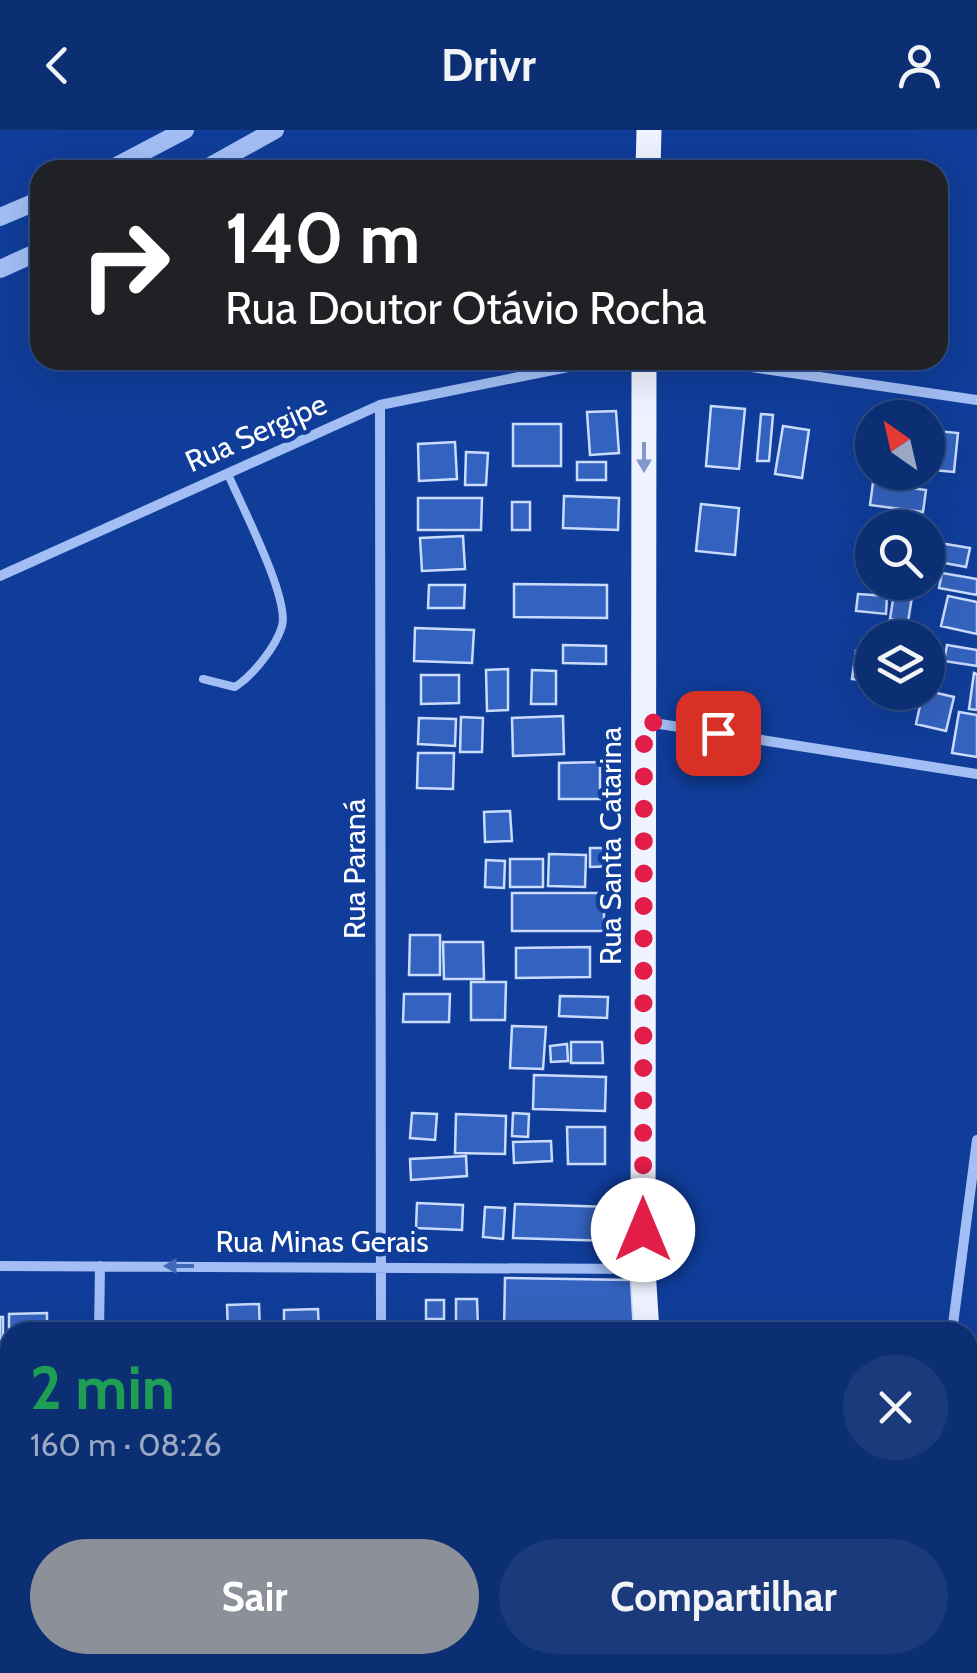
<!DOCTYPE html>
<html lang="pt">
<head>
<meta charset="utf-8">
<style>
  :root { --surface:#0c2e73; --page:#1a3a7b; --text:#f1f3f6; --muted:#9aa8c4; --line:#2c4a85; --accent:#8c9099 }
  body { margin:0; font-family:Cabin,sans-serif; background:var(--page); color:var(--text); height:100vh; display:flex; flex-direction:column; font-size:38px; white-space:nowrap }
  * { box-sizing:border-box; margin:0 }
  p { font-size:32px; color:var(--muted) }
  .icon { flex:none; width:55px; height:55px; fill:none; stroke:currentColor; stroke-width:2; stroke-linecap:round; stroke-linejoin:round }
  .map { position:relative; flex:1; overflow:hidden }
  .drawer { position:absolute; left:0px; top:1192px; width:978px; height:352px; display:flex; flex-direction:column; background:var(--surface); border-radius:30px 30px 0 0; box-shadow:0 10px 40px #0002,0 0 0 2px var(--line) }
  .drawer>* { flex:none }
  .banner { position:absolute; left:30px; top:30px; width:918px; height:210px; border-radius:30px; box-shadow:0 10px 40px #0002,0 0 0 2px var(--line); background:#202124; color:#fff; overflow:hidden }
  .needle { width:65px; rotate:326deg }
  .buttons { position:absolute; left:855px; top:270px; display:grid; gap:20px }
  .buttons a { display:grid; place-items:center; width:90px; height:90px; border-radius:50%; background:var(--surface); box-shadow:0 10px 40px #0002,0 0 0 2px var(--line); font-size:50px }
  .pin { position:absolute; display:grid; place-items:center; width:85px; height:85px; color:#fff; margin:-42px; border-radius:20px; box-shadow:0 5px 15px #0006 }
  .me { position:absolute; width:110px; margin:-55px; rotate:0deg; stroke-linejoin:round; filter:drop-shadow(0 0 8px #0008) }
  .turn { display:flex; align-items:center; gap:35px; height:210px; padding:0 30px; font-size:45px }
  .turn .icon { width:130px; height:130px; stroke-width:2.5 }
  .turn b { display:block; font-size:70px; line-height:85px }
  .round { display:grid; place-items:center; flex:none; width:105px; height:105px; border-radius:52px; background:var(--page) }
  .summary { display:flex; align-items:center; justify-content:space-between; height:170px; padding:0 30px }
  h1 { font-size:60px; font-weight:700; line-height:75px; color:#1e9e55 }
  .cta { display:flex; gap:20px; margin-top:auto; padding:20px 30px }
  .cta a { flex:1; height:115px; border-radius:60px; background:var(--accent); color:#fff; font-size:40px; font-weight:700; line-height:115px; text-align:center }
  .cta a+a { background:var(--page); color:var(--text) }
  header { display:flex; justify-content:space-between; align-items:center; height:130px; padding:0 30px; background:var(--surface); font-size:45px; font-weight:700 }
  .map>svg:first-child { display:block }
  .building { fill:#3463bf; stroke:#cadcfe; stroke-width:2.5 }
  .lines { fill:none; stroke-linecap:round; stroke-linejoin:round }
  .service { stroke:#a2bef4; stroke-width:8 }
  .minor { stroke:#a2bef4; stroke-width:10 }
  .tertiary { stroke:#a2bef4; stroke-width:18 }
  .primary { stroke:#eff3ff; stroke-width:25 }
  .oneway { fill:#8098cc }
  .oneway2 { fill:#436ab9 }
  .route { stroke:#e11d48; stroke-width:18; stroke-dasharray:0 32.4 }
  .labels { text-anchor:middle; stroke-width:9; stroke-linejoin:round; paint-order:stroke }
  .street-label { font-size:30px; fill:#fff; stroke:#103d99 }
</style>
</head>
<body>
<header><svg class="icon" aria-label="back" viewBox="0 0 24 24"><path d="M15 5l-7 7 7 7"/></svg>Drivr<svg class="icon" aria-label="person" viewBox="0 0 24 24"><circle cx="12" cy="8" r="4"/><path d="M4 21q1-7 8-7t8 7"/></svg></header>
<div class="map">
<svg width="977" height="1543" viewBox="0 0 977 1543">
  <rect width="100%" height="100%" fill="#103d99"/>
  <!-- building -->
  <path class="building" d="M711 276 745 279 739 339 706 336Z
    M616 281 619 323 590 325 587 282Z
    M761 284 773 285 769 331H757Z
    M513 294H561V336H513Z
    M783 296 809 300 802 348 775 344Z
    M937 301 958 303 954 342 933 340Z
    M455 312 457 349 419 351 418 314Z
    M466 322 488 323 486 355H465Z
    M577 332H606V350H577Z
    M873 342H892L891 351 872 348Z
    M873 353 926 360 923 382 870 375Z
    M564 366 619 368 618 400 563 398Z
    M418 368H482L481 400H418Z
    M512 372H530V400H512Z
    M701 374 739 378 735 425 696 421Z
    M463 406 465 439 422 441 420 408Z
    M928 411 970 418 966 437 928 430Z
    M867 431 872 432V449L866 448Z
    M942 443 977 449V465L939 458Z
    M514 454 607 455V488L514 487Z
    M429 455H465L464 478H428Z
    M895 457 913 460 908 492 890 489Z
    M858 464 887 466 886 484 856 481Z
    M948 466 977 472V504L941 496Z
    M415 498 474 500 472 533 414 531Z
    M563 515 606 516V534L563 533Z
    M947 515 977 520V536L944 531Z
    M856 521 872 523V552L852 549Z
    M508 539V580L487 581 486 540Z
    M532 540 556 541V574H531Z
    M974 543 977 544V580L969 579Z
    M421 545H459V573L421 574Z
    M928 561 954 567 946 601 916 594 923 562Z
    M959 582 977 585V627L952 623Z
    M563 586 564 624 513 626 512 588Z
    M461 587 483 588 482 622H460Z
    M419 588 456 589 455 616 418 614Z
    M418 623H454L453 659 417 658Z
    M600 632V669H559V633Z
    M510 681 512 711 485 712 484 682Z
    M590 718H619V736L590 737Z
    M549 724 586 725 585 757 548 756Z
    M510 729H543V757H510Z
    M486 730 505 731 504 758 485 757Z
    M512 763H604V801H512Z
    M410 805H440V845H409Z
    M443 812H483L484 849H444Z
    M590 817V847L516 848V818Z
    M471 852H506L505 890H471Z
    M404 864H450L449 892H403Z
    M560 866 608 867 607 888 559 886Z
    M512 896 546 897 543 939 510 938Z
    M571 912H602L603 933H571Z
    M567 914 568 931 551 932 550 916Z
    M534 945 606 947 605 981 533 979Z
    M412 983 437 984 435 1010 410 1008Z
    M513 983 529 984 528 1007 512 1006Z
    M456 984 506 986 505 1024 455 1023Z
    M567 997H605V1034H568Z
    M551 1011 552 1031 514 1033 513 1012Z
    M466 1026 467 1046 411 1050 410 1029Z
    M417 1073 463 1075 462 1100 416 1098Z
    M515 1074 611 1077 610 1111 513 1108Z
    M485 1077 505 1078 503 1109 483 1107Z
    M505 1148 631 1150 634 1202H504Z
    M456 1169H477L478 1198H456Z
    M426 1170H444V1189H426Z
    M259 1174 260 1202H228L227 1175Z
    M318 1179 319 1202H284V1180Z
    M47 1183V1202H10L9 1212V1184Z
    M0 1187H3V1216H0Z
    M139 1192 165 1194V1202H138Z
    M415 1193H450V1202H415Z
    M3 1219H10V1249L3 1248Z
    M0 1271H10V1292H0Z
    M0 1314 10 1315V1341H0Z
    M0 1354H10V1390H0Z
    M0 1404H8L9 1438 0 1439Z
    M10 1452V1483L1 1484 0 1453Z
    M469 1535H498L499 1543H470Z
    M135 1539H183V1543H135Z"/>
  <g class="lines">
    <!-- service -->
    <path class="service" d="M203 549 235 557C253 545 276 517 282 496 290 468 240 373 228 344"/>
    <!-- minor -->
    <path class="minor" d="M703 230 977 270
      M380 275 381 1202
      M0 446 380 275 603 230
      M647 592 977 644
      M0 1136 642 1139
      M99 1202 100 1136
      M952 1202 977 1010
      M968 1410 977 1411
      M927 1535V1543
      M98 1543V1535
      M378 1543 379 1535"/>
    <!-- tertiary -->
    <path class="tertiary" d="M109 40 185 0
      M203 40 275 0
      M0 87 40 70
      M0 139 40 121"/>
    <!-- primary -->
    <path class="primary" d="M648 40 649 0
      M644 230 643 1139 647 1202
      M654 1543 655 1535"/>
  </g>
  <!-- one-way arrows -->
  <defs><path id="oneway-solid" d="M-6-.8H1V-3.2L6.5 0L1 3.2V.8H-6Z" transform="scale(2.5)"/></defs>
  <use class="oneway" href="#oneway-solid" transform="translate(644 327) rotate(90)"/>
  <use class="oneway2" href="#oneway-solid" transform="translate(179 1136) rotate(-180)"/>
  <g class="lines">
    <!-- route -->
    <path class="route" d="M643 1100 644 591 718 603"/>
  </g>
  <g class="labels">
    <!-- street labels -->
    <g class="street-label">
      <text transform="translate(256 303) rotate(-24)" y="10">Rua Sergipe</text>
      <text transform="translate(611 716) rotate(-90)" y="10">Rua Santa Catarina</text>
      <text transform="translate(355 739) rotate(-90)" y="10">Rua Paraná</text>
      <text x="322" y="1122">Rua Minas Gerais</text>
    </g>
  </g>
</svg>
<div class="buttons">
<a><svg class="needle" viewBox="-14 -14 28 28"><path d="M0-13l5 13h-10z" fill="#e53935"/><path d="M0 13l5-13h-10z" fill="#9aa8c4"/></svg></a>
<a><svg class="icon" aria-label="search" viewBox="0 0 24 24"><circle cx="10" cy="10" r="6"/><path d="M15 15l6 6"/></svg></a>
<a><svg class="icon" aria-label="layers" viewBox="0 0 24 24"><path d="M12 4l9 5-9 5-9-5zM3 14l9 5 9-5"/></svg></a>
</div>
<div class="pin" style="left:718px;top:603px;background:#d93025"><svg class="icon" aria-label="arrive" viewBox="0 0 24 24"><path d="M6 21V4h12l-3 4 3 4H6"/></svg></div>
<svg class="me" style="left:643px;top:1100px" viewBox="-20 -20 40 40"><circle r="19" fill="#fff"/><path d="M0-13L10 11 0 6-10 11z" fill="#e11d48"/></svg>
<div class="banner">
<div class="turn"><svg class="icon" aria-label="right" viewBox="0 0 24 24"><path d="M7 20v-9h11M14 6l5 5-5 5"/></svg><div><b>140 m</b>Rua Doutor Otávio Rocha</div></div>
</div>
<section class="drawer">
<div class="summary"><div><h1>2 min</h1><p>160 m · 08:26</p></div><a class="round"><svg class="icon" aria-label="close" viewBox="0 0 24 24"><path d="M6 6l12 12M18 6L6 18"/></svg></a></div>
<div class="cta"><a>Sair</a><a>Compartilhar</a></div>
</section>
</div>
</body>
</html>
